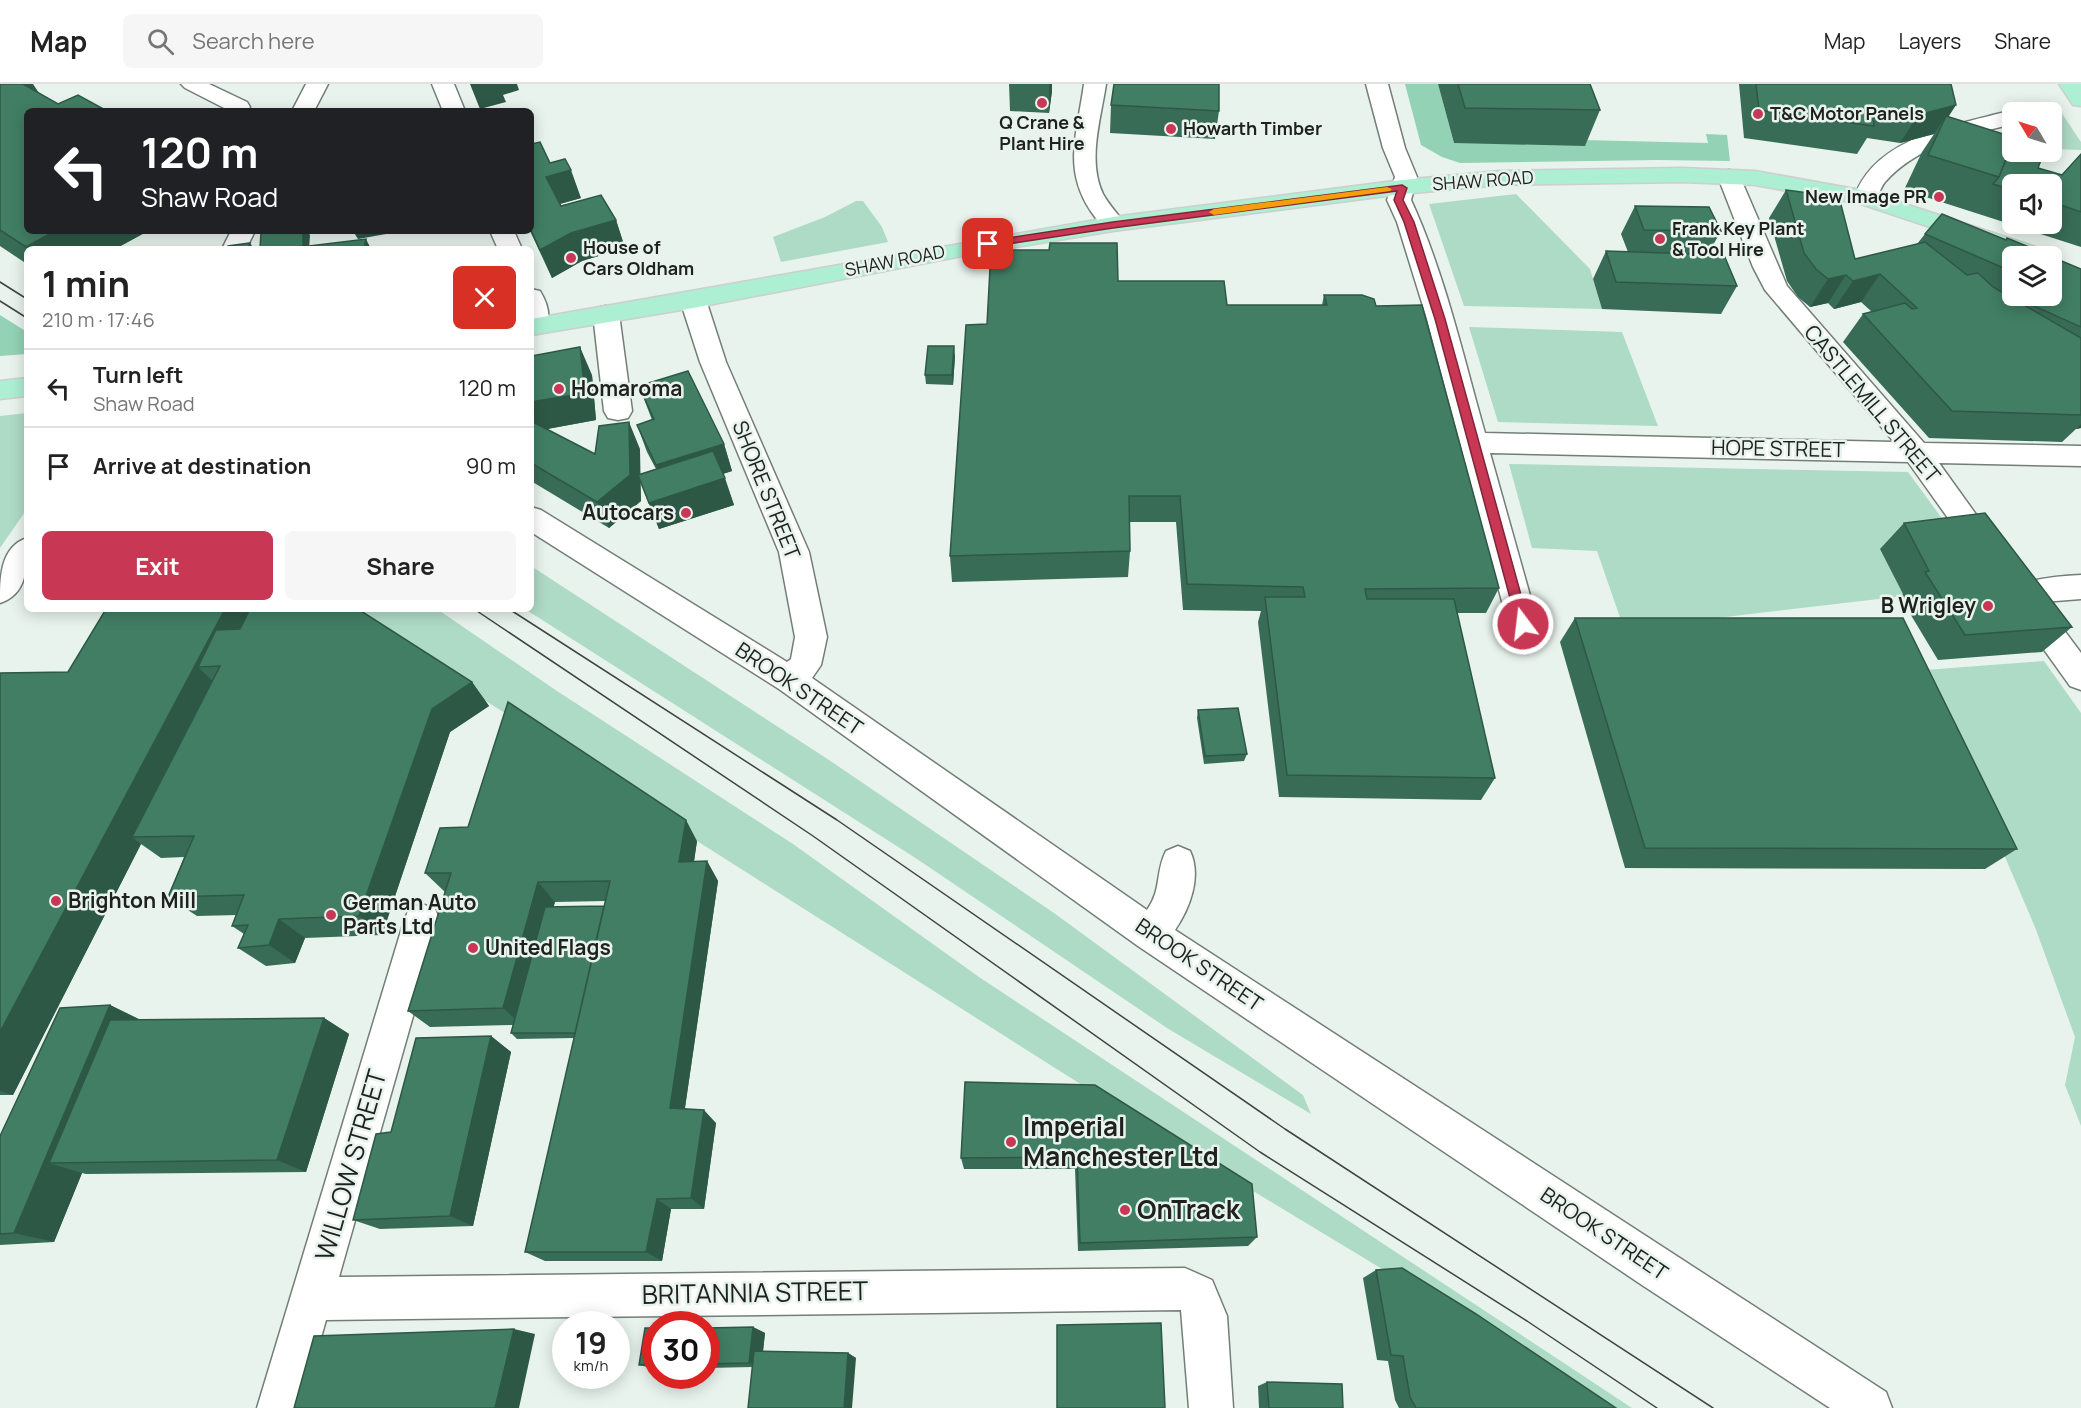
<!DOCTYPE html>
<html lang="en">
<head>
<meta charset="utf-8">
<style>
  :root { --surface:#fff; --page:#f6f6f6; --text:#222; --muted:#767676; --line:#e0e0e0; --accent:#c83855 }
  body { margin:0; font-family:Manrope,sans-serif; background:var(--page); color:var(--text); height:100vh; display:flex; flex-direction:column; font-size:22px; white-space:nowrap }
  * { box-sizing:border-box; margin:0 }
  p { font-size:20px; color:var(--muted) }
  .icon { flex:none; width:33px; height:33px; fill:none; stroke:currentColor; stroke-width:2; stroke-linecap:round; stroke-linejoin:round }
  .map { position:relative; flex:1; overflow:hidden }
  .side { position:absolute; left:24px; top:162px; width:510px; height:366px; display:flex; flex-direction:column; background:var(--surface); border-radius:9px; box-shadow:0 3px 15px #0003 }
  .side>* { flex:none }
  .banner { position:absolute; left:24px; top:24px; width:510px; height:126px; border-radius:9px; box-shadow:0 3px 15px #0003; background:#202124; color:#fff; overflow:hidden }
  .needle { width:39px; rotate:308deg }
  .tools { position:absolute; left:2002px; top:18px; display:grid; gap:12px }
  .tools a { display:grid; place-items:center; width:60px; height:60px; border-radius:9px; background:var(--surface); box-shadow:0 3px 15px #0003; font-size:30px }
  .speed { position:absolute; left:552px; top:1227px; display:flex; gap:12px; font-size:30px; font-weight:700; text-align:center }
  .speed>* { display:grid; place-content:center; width:78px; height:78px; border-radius:50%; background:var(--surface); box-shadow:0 3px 15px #0003; line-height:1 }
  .speed small { font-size:15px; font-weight:400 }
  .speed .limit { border:9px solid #d22; background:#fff; color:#111 }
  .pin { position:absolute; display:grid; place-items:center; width:51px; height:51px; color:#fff; margin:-26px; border-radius:12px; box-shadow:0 3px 9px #0006 }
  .me { position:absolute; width:66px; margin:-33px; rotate:345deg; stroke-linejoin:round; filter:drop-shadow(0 0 4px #0008) }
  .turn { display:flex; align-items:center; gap:21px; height:126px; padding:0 18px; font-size:27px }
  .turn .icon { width:78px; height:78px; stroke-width:2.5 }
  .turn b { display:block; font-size:42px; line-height:51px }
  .round { display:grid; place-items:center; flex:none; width:63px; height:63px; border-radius:9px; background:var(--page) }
  .summary { display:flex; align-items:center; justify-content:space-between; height:102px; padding:0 18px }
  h1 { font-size:36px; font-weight:700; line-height:45px }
  .action { display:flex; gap:12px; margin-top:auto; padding:12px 18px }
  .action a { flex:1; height:69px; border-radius:9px; background:var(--accent); color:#fff; font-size:24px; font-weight:700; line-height:69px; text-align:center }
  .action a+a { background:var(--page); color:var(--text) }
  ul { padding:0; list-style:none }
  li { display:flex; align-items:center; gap:18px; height:78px; padding:0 18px; border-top:2px solid var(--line) }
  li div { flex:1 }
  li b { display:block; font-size:22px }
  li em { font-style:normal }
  header { display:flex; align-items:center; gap:36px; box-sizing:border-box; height:84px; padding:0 30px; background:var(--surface); border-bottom:2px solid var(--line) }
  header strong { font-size:28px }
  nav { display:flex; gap:33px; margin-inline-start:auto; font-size:21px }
  .search { width:420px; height:54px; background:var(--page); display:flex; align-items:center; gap:15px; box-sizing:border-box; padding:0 21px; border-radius:9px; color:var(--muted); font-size:22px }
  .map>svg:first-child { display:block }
  .green { fill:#aedbc5 }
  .forest { fill:#93d2b5 }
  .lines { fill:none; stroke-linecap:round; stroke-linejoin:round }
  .minor-casing { stroke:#747e79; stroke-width:3 }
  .major-casing { stroke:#cecece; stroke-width:3 }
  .minor { fill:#fff; fill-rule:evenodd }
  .major { fill:#acefd3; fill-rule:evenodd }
  .tram { stroke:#404442; stroke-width:1.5 }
  .wall { fill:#386c56; fill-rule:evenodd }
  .shaded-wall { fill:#2e5846 }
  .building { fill:#417e64; stroke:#2e5846; stroke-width:1.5 }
  .route { fill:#c83855; stroke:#822437; stroke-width:1.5 }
  .slow { fill:#f59e0b }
  .poi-dot { fill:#c83855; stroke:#e8f3ed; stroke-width:2 }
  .labels { text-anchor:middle; stroke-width:5; stroke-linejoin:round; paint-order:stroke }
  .far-poi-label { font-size:18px; font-weight:bold; fill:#1e211f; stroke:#e8f3ed; text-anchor:start }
  .far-street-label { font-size:18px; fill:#1e211f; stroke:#e8f3ed }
  .poi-label { font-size:21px; font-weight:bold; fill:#1e211f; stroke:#e8f3ed; text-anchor:start }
  .street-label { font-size:21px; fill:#1e211f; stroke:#e8f3ed }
  .near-poi-label { font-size:26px; font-weight:bold; fill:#1e211f; stroke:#e8f3ed; text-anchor:start }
  .near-street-label { font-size:26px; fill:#1e211f; stroke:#e8f3ed }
</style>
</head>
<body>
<header>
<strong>Map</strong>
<div class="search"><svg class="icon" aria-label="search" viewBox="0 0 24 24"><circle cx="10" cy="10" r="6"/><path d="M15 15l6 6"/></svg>Search here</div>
<nav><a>Map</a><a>Layers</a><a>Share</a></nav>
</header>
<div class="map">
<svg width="2081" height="1324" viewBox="0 0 2081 1324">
  <rect width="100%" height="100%" fill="#e8f3ed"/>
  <!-- green -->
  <path class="green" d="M2034 18 2055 19 2081 58V66L2052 65V28H2013V35L2006 28Z
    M1516 110 1590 185 1602 225 1464 222 1429 120Z
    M856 117H863L882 143 888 158 781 178 773 153 825 133Z
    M1469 243 1622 248 1658 342 1498 338Z
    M27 329V425L0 464V332Z
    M1509 380 1908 388 1957 455 1881 465 1904 512 1624 545 1597 467 1532 464Z
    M531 482 829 676 1054 829 1303 1011 1311 1030 1167 944 917 775 525 525H531Z
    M340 525H437L557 607 793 760 979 893 1632 1324H1599L1460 1232 1172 1058 697 757 524 641Z
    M2044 577 2081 629V1042L2065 1001 2075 953 2035 843 1925 586Z"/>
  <!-- forest -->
  <path class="forest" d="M1405 0H1438L1454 59 1583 56 1708 59 1706 50 1727 51 1730 77 1658 76 1460 79 1442 73 1421 61Z
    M0 231 27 248V270L0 272Z"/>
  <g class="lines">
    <defs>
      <path id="minor" d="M181 0H209L247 18 250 23 247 27H230L185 4Z
        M306 0H328L314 27H292Z
        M432 0H454L465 27H443Z
        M1084 0H1106C1101 34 1087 77 1103 110 1109 121 1118 130 1125 140L1121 145C1108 148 1103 144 1095 133 1061 88 1077 51 1084 0Z
        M1366 0H1388L1405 64 1417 93 1411 116C1445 190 1463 272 1485 349L1894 358 1765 206 1753 183 1718 93 1721 88 1729 86 1737 88 1740 93 1787 202 1924 359 2081 362V382L1939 379 2003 468 1998 476 1988 479 1978 476 1908 378 1490 369 1538 540 1534 549 1523 552 1512 549 1508 540 1427 235 1397 138 1387 116 1395 93 1383 64Z
        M2005 28 2013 31V40C1967 51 1918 61 1885 98 1880 104 1879 112 1874 119L1866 121 1858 119 1854 114C1874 54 1952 42 2005 28Z
        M231 147H255L246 165H222Z
        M490 147H514L522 165H498Z
        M531 205 540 207C548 220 552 235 544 248L531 249Z
        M693 208 702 210 706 216 726 278 809 468 827 553 821 581 812 594 1147 826C1162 805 1155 789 1166 767L1178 762 1190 767C1202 792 1190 824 1175 846L1886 1308 1892 1324H1830L1642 1201 1138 862 779 605 531 448V423L541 426 787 578 791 575 795 553 779 468 700 278 680 216 684 210Z
        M606 222 615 224 619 230 632 327 628 334 618 336 608 334 604 327 593 230 597 224Z
        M27 454C27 479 29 510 0 519 0 494 0 463 27 454Z
        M2081 491V515L2043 518 2081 569V606L2070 602 2005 511 2009 503C2033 495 2057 492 2081 491Z
        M422 820 435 825 440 837 339 1193 1185 1184 1212 1196 1227 1232 1233 1324H1189L1181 1226 326 1236 301 1324H257L404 837 409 825Z"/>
      <path id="major" d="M2059 0H2081V22L2073 21Z
        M1682 84 1755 87 1866 107 2048 167 2051 172H2016L1861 120 1755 101 1682 98 1500 101 1402 110 1113 147 967 171 693 224 531 251V235L1113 133 1402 96 1500 87Z
        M27 294V312L0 315V297Z"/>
    </defs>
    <!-- minor casing -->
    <use href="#minor" class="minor-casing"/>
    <!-- major casing -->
    <use href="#major" class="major-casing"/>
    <!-- minor -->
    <use href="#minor" class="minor"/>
    <!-- major -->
    <use href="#major" class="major"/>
    <!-- tram -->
    <path class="tram" d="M0 198 27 215
      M0 217 27 234
      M474 525 813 752 1260 1068 1527 1237 1657 1324
      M509 525 837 736 1285 1045 1713 1324"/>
  </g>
  <!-- wall -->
  <path class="wall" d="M0 0 39 9 58 20 148 147 115 165H27V180L0 162Z
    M1009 0H1052V7L1049 29 1010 27Z
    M1438 0H1590L1600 26 1585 62 1454 59Z
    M1739 0H1951L1948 33 2006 75H2008L2014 68 2038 84 2062 91 2081 70V163L1904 106 1922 68 1934 50 1900 59 1867 54 1857 70 1744 54ZM2013 100H2052V140H2013Z
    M1111 21 1219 27 1215 55 1110 49Z
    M550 79 581 114 560 120 561 122 616 136 625 164 582 177 552 194 530 147H531Z
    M1786 106 1855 175 1917 160 1925 150 2013 172V212H2052L2081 185V344L2076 345 2062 358 1929 354 1843 258 1863 230 1872 228 1861 218 1834 225 1828 219 1810 223 1798 213 1787 197 1769 134Z
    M1635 122 1721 147 1708 170 1737 202 1721 230 1602 225 1593 195 1606 167 1628 168 1621 150Z
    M1324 211 1499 504 1486 529H1457L1495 694 1481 716 1279 713 1258 538 1261 527 1183 526 1176 438H1130V467L1128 493 952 498 950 472 987 240 1227 221H1322Z
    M531 272 592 291 596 336 547 345 595 370 640 365V390L656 385 647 368 637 341 652 336 639 302 724 360 732 387 723 390 734 421 659 445 640 397 641 417 609 444 531 397Z
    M955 272 953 301 926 300 925 291Z
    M1904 439 2072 543 2042 568 1938 576 1900 513 1903 510 1880 465Z
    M106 525 472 598 489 622 450 648 382 851 305 854 295 879 266 882 238 864 244 850 232 842 237 831 197 832 168 813 184 773 161 774 141 760 13 1011H0V589L68 588Z
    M1575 534 2017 765 1985 785 1625 784 1560 558Z
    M1198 626 1247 670 1244 677 1204 680 1197 634Z
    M697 757 694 777H707L718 797 685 1024 716 1039 704 1125H671L662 1177H545L525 1168 574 954 517 955 511 949 513 941 430 943 408 927 445 808 425 789ZM605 817 604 822 553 823 555 818Z
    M110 921 140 936 324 934 349 950 306 1088 86 1090 82 1089 54 1158 0 1161V1052Z
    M491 952 511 968 473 1142 380 1145 353 1136Z
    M965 998 1257 1153 1248 1162 1078 1167 1075 1085H964L961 1074Z
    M1376 1186 1616 1324H1399L1395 1316 1388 1277 1377 1276 1363 1194Z
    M1057 1241 1165 1324H1057Z
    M753 1243 765 1249 763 1268 848 1269 856 1274 753 1283 706 1284V1244Z
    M656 1244V1285L639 1281Z
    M1267 1298 1343 1324H1259L1258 1302Z"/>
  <!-- shaded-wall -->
  <path class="shaded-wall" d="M5 0H33L39 9Z
    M470 0H517L519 6 503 11 506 18 480 25Z
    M1049 0H1052V7L1049 29Z
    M1956 21 1940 46 1946 32 1934 50 1900 59 1918 31Z
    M571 86 581 114 556 121 546 93Z
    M616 136 625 164 582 177 552 194 540 166 571 149Z
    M55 147H148L115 165H28L26 163Z
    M303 147H307L310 151 309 165H288Z
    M353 147H403L358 155Z
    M366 155 371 165H364Z
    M250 159 254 165H248Z
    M1880 190 1861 218 1834 225 1853 197Z
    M1846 191 1828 219 1810 223 1828 195Z
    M954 262 955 272 953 301 952 291Z
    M580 263 592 291 596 336 531 348V318Z
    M629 338 640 365 641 417 609 444 597 418Z
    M2081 340V344L2076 345Z
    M724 360 732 387 666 407 656 381Z
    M725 394 734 421 659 445 649 419Z
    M225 525H261L220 582 198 583 220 604 132 753 141 760 13 1011 0 1007V948Z
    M472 598 489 622 450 648 382 851 359 832 432 625Z
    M686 736 697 757 691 798 679 778Z
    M707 777 718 797 683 1037 670 1024Z
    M538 798 555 818 522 941 503 924Z
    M279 835 305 854 295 879 269 861Z
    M110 921 143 937 49 1079 82 1089 54 1158 14 1149Z
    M324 934 349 950 306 1088 277 1076Z
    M491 952 511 968 473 1142 450 1132Z
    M704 1026 716 1039 704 1125 691 1114Z
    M657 1115 671 1125 662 1177 646 1168Z
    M753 1243 765 1249 761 1283 749 1279Z
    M514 1245 535 1250 519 1324H495Z
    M848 1269 856 1274 852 1324H844Z"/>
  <!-- building -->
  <path class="building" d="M0 0H23L58 20 78 11 107 27H27V147H55L26 163 0 146Z
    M1114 0H1219V27L1111 21Z
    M1458 0H1590L1600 26 1465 24Z
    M1756 0H1951L1956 21 1918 31 1872 24 1874 42 1759 26Z
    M1946 32 2013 53V57L1999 93 1928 71Z
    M540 58 550 79 565 75 571 86 546 93 561 122 601 111 616 136 571 149 540 166 531 146V60Z
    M2014 68 2041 76 2038 84 2062 91 2081 70V128L2052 118V100H2013V106L1993 100 1999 93 2006 75 2011 76Z
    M1786 106 1839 113 1855 175 1925 158 1967 191 1978 189 1993 203 2081 254V331L1952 327 1863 230 1905 219 1912 225 1917 224 1880 190 1853 197 1846 191 1828 195 1816 185 1804 169Z
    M1635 122 1709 123 1721 147 1644 146Z
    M1942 130 2006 156 2007 154 2051 172H2013V188L1925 150Z
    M264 147H303V162L288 165H260L261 148Z
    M366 155 364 165H293V164Z
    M250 159 248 165H227L228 162Z
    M1050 159H1117L1118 197H1224L1227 221H1327L1324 211H1362L1374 215 1376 222 1422 221 1499 504 1365 505 1367 515H1454L1495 694 1287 691 1265 513H1305L1303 503 1187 500 1180 412H1129L1130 467 950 472 966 241 987 240 991 166H1049Z
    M1606 167 1724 171 1737 202 1616 198Z
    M2052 173 2081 185V243L2021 216 2023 212H2052Z
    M928 262H954L952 291H925Z
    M580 263 585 309 531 318V272Z
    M688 287 724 360 656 381 637 341 654 335 639 302Z
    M531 337 595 370 599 342 629 338 630 391 597 418 531 379Z
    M713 367 725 394 649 419 638 391Z
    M1985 429 2072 543 1965 551 1925 488 1929 487 1904 439Z
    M106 525H225L0 948V589L68 588Z
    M250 525H358L472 598 432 625 359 832 279 835 269 861 238 864 248 841 232 842 244 811 168 813 194 752 132 753 220 582 198 583 216 546 240 545Z
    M1575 534H1903L2017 765 1645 764Z
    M508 618 686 736 679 778 707 777 670 1024 704 1026 691 1114 657 1115 646 1168H525L610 797 538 798 503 924 408 927 451 789H425L440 744 468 743Z
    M1238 624 1247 670 1205 672 1198 626Z
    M604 822 575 949H511L545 823Z
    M110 921 14 1149 0 1150V1052L60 924Z
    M324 934 277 1076 49 1079 110 936Z
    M491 952 450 1132 353 1136 376 1050 391 1048 416 954Z
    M965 998 1095 1001 1252 1100 1257 1153 1080 1159 1077 1073 961 1074Z
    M1402 1184 1476 1230 1616 1324H1416L1410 1313 1403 1272 1391 1271 1376 1186Z
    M1161 1239 1165 1324H1057V1241Z
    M753 1243 749 1279 706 1280V1244Z
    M645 1244H656V1280L639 1281Z
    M514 1245 495 1324H294L314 1252Z
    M754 1267 848 1269 844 1324H748Z
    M1267 1298 1342 1300 1343 1324H1269Z"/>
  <!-- route -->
  <path class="route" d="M1402 101 1407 104 1403 116 1414 138 1445 235 1529 540 1523 545 1517 540 1435 235 1404 138 1394 116 1397 107 1113 144 988 163 983 160 988 157 1113 138Z"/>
  <!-- slow -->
  <path class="slow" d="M1387 103 1392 105 1390 107 1214 131 1209 128 1214 125Z"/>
  <!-- markers -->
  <g class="poi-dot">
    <circle cx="1042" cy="19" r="6"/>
    <circle cx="1758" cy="30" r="6"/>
    <circle cx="1171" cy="45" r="6"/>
    <circle cx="1939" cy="113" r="6"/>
    <circle cx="1660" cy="155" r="6"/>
    <circle cx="571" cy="174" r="6"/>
    <circle cx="559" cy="305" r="6"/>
    <circle cx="686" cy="429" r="6"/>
    <circle cx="1988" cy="522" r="6"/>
    <circle cx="56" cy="817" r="6"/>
    <circle cx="331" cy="831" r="6"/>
    <circle cx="473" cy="864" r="6"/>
    <circle cx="1011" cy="1058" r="6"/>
    <circle cx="1125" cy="1126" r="6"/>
  </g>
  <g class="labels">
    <!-- far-poi labels -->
    <g class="far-poi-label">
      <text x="1770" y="36">T&amp;C Motor Panels</text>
      <text x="1042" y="45" text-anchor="middle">Q Crane &amp;<tspan x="1042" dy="21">Plant Hire</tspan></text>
      <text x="1183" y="51">Howarth Timber</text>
      <text x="1927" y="119" text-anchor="end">New Image PR</text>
      <text x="1672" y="151">Frank Key Plant<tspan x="1672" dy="21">&amp; Tool Hire</tspan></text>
      <text x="583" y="170">House of<tspan x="583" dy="21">Cars Oldham</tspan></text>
    </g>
    <!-- far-street labels -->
    <g class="far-street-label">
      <text transform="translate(1483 97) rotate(-4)" y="6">SHAW ROAD</text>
      <text transform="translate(895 177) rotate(-11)" y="6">SHAW ROAD</text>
    </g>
    <!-- poi labels -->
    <g class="poi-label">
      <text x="571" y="312">Homaroma</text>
      <text x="674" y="436" text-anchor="end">Autocars</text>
      <text x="1976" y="529" text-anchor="end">B Wrigley</text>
      <text x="68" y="824">Brighton Mill</text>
      <text x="343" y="826">German Auto<tspan x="343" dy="24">Parts Ltd</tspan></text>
      <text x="485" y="871">United Flags</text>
    </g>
    <!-- street labels -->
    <g class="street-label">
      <text transform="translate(1872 320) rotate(50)" y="7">CASTLEMILL STREET</text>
      <text transform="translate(1778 365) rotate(1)" y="7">HOPE STREET</text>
      <text transform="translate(766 406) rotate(68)" y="7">SHORE STREET</text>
      <text transform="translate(799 605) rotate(34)" y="7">BROOK STREET</text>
      <text transform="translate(1199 881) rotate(34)" y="7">BROOK STREET</text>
      <text transform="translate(1604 1150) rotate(34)" y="7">BROOK STREET</text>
    </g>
    <!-- near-poi labels -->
    <g class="near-poi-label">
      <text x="1023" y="1052">Imperial<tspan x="1023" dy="30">Manchester Ltd</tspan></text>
      <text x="1137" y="1135">OnTrack</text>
    </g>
    <!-- near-street labels -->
    <g class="near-street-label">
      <text transform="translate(351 1081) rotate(-74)" y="9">WILLOW STREET</text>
      <text transform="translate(755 1209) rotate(-1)" y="9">BRITANNIA STREET</text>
    </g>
  </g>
</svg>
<div class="tools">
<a><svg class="needle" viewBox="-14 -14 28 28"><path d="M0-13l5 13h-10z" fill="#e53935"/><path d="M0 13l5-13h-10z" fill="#767676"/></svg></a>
<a><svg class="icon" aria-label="sound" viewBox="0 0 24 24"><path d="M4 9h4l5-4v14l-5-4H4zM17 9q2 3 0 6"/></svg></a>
<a><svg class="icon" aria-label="layers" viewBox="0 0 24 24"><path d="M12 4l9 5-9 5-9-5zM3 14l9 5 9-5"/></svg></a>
</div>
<div class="speed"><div>19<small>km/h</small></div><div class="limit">30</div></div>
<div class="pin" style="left:988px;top:160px;background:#d93025"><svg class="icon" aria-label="arrive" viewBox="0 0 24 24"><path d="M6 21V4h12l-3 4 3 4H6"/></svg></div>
<svg class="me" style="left:1523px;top:540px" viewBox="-20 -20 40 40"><circle r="17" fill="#c83855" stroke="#fff" stroke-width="3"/><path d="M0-11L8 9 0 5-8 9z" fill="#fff"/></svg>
<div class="banner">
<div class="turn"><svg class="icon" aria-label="left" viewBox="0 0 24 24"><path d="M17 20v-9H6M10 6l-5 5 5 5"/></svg><div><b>120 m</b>Shaw Road</div></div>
</div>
<section class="side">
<div class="summary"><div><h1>1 min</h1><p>210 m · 17:46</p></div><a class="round" style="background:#d93025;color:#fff"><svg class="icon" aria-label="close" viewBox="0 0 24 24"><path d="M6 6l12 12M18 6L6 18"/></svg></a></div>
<ul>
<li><svg class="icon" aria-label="left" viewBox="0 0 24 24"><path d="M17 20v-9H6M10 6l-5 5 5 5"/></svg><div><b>Turn left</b><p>Shaw Road</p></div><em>120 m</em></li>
<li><svg class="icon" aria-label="arrive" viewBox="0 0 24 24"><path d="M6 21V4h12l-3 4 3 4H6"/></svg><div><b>Arrive at destination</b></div><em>90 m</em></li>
</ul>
<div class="action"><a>Exit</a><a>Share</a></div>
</section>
</div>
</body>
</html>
